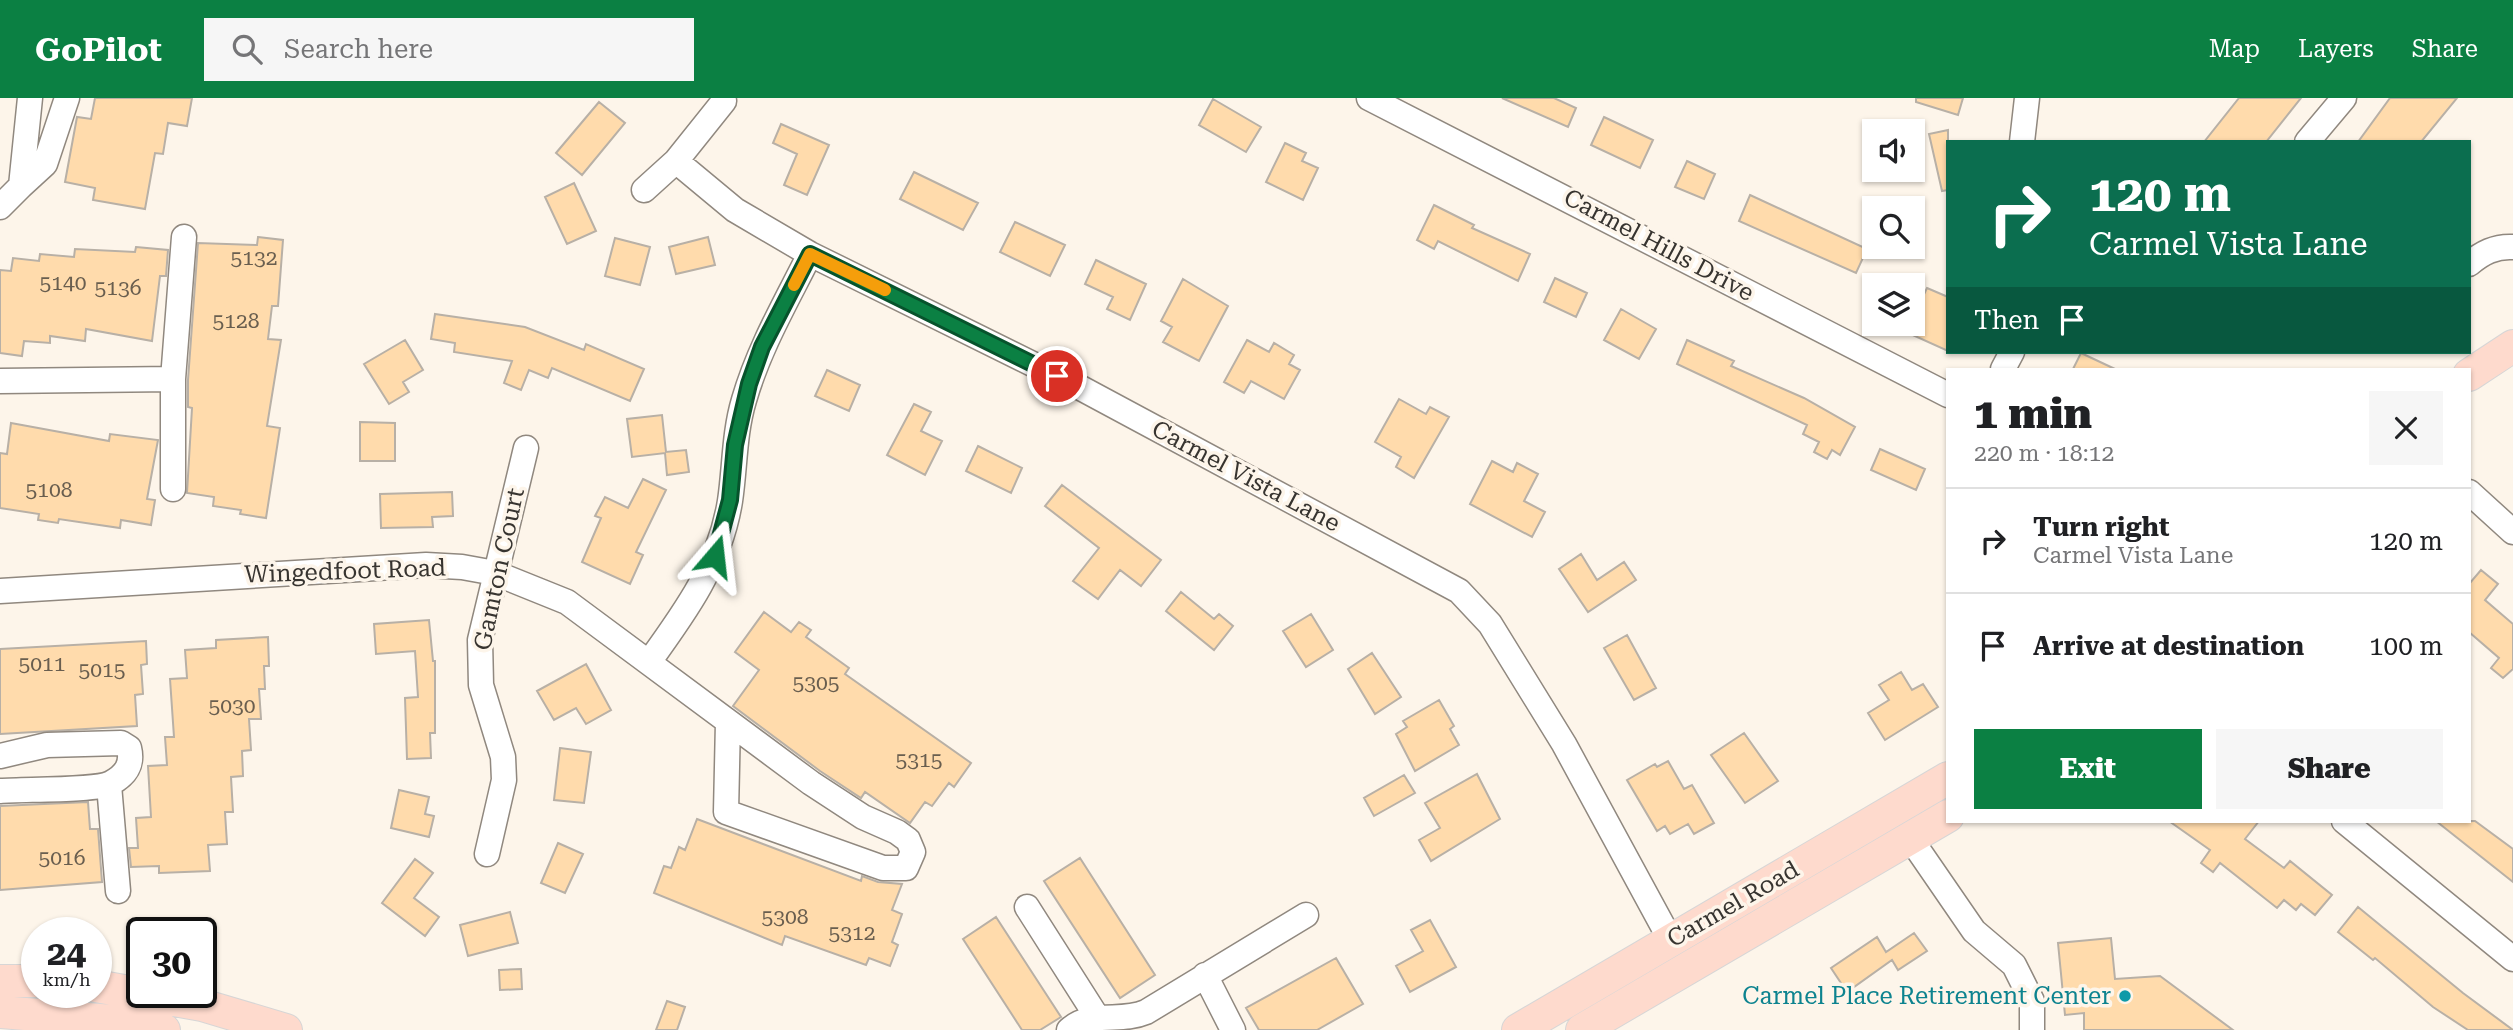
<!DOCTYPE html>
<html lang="en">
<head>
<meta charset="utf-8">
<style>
  :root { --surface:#fff; --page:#f6f6f6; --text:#202124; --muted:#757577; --line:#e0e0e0; --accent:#0b8043 }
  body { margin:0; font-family:"Roboto Serif",serif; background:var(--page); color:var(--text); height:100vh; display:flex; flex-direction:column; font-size:26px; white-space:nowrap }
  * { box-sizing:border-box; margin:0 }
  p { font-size:23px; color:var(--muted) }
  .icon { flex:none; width:38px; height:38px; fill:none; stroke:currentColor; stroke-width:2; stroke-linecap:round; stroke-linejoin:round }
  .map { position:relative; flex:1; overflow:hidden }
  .side { position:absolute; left:1946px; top:270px; width:525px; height:455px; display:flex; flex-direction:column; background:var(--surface); border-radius:0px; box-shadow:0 2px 5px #0004 }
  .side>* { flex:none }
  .hud { position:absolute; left:1946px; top:42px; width:525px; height:214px; border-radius:0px; box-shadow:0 2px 5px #0004; background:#0b6e4f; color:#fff; overflow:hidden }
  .buttons { position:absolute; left:1862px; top:21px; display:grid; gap:14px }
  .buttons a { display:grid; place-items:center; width:63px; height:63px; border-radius:0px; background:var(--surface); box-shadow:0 2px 5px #0004; font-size:35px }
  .speed { position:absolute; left:21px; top:819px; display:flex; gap:14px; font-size:35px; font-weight:700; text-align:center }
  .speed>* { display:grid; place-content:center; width:91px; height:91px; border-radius:50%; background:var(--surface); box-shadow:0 2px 5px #0004; line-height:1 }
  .speed small { font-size:18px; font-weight:400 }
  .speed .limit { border:4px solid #111; border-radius:10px; background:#fff; color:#111 }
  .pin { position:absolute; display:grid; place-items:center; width:60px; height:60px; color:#fff; margin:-30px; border:4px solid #fff; border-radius:50%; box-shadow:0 2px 7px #0007 }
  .me { position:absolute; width:77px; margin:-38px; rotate:17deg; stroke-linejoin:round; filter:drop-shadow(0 0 5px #0008) }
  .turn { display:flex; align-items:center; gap:24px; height:147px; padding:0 28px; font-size:32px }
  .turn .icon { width:91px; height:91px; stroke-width:2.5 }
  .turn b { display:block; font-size:49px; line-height:60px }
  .then { display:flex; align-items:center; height:66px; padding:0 28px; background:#0003; gap:14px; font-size:26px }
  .round { display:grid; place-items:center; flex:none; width:74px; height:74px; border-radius:0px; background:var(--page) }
  .headline { display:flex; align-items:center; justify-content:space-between; height:119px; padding:0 28px }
  h1 { font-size:42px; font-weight:800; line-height:52px }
  .button { display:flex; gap:14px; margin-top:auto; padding:14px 28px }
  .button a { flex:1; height:80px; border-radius:0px; background:var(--accent); color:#fff; font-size:28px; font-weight:800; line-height:80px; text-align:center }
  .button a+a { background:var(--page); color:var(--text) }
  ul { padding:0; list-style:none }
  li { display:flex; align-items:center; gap:21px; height:105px; padding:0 28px; border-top:2px solid var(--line) }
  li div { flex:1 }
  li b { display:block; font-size:26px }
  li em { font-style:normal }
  header { display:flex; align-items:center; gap:42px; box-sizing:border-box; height:98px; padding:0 35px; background:var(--accent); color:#fff }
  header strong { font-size:33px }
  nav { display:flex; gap:38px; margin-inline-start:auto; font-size:24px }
  .search { width:490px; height:63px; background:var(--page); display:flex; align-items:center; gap:18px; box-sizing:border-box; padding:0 24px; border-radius:0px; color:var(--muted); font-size:26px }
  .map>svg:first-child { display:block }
  .building { fill:#ffdbac; stroke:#b8b0a6; stroke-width:2 }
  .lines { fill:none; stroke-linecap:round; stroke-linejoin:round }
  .minor-casing { stroke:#90887f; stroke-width:27 }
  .major-casing { stroke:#d7d6d6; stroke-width:34 }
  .minor { stroke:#fff; stroke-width:24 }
  .major { stroke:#fedacd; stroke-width:32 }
  .route-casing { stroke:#07532c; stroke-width:18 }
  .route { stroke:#0b8043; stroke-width:12 }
  .slow { stroke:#f59e0b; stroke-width:12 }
  .culture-dot { fill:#0f9aa8; stroke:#fdf5ea; stroke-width:2.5 }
  .labels { text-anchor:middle; stroke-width:7; stroke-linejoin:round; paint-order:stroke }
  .number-label { font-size:21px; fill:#695e4f }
  .street-label { font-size:24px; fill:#373430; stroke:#fdf5ea }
  .culture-label { font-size:24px; fill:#0d838f; stroke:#fdf5ea; text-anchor:end }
</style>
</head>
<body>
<header>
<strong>GoPilot</strong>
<div class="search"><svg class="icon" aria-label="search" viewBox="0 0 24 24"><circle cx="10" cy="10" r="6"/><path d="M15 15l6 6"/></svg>Search here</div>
<nav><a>Map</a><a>Layers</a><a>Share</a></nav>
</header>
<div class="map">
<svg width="2513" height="932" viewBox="0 0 2513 932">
  <rect width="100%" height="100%" fill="#fdf5ea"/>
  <!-- building -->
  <path class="building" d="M95 0H192L187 28 168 25 163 56 155 55 145 111 93 102 95 90 65 84 77 19 91 21Z
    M1502 0H1554L1576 10 1568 29Z
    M1916 0H1963L1958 17 1916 4Z
    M2239 0H2301L2266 44H2204Z
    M2390 0H2457L2421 44H2358Z
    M1213 1 1261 29 1246 54 1199 27Z
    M599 4 625 25 582 77 556 55Z
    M1604 19 1653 42 1640 70 1591 47Z
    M781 26 829 47 807 97 784 87 797 56 773 45Z
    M1948 32V92L1942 93 1929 36Z
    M1285 45 1306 55 1302 63 1318 70 1303 102 1266 84Z
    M1687 63 1715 76 1704 101 1675 89Z
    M914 74 978 105 963 132 900 101Z
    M574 85 596 133 567 146 545 99Z
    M1750 97 1867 151 1856 175 1739 123Z
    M1434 107 1474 127 1472 130 1530 156 1518 183 1438 143 1434 151 1417 142Z
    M1015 124 1065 147 1050 178 1000 154Z
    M258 139 283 142 278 208H272L268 241 281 242 267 328 280 330 266 420 240 416 241 412 213 408 214 399 187 395 192 310 188 309V282L198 145 257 147Z
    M708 139 715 167 676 176 669 149Z
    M615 140 650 149 640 187 605 178Z
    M136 149 168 152 166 178H160L152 243 86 231 85 243 50 238V245L24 243 22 258 0 255V172L11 173 13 160 39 163 40 156 74 159 75 151 135 154Z
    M1096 162 1146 186 1130 222 1107 211 1113 199 1085 186Z
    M1555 180 1587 195 1576 219 1544 204Z
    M1183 181 1228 208 1199 263 1163 244 1172 229 1161 223Z
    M1927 190 1948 199V253L1906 234Z
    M1621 211 1656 231 1639 261 1604 242Z
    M435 216 525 229 584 252 586 246 644 271 630 303 552 270 548 280 529 272 521 292 504 285 512 263 454 254 455 245 431 241Z
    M405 242 423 272 403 284 409 294 389 306 364 266Z
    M1247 242 1269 254 1274 245 1294 257 1289 266 1300 272 1284 301 1251 283 1244 295 1224 284Z
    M1687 242 1734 263 1731 268 1804 300 1855 329 1840 357 1832 352 1827 361 1814 354 1819 344 1803 336 1807 327 1677 266Z
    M2081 255 2115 271H2073Z
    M827 272 860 287 849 313 815 298Z
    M1399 301 1426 316 1430 309 1449 319 1414 380 1396 369 1401 359 1375 344Z
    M914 306 931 314 921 333 942 343 925 377 887 357Z
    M662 317 666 354 686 352 689 374 667 377 665 355 632 359 627 321Z
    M360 324 395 325V363H360Z
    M11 325 109 343 110 336 158 342 147 401 155 402 151 427 121 422 120 430 59 421 58 425 38 422 39 416 0 410V355L7 356Z
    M978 348 1022 370 1011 395 966 373Z
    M1880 351 1925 371 1916 392 1871 372Z
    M1492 363 1513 374 1517 365 1538 376 1524 403 1545 414 1532 439 1470 406Z
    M643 381 666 392 636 454 643 457 630 486 582 464 601 420 595 418 605 399 628 410Z
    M1062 387 1161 462 1141 488 1120 472 1098 501 1073 483 1099 450 1045 408Z
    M452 394 453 418 432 419 433 429 381 430 380 396Z
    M1581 456 1597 482 1624 464 1636 482 1588 514 1559 471Z
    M2481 472 2498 486 2485 502 2513 526V571L2503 580 2491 570 2499 560 2469 534V486Z
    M1181 494 1214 521 1219 516 1233 528 1214 552 1166 513Z
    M764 514 791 534 799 524 811 532 806 539 849 570 845 576 971 665 954 689 949 685 932 708 925 704 910 725 865 694 861 700 820 673 733 608 759 572 735 554Z
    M1311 516 1333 552 1306 569 1283 533Z
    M429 522 433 563H435V635H430L431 660 407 661 405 600 418 599 415 553 376 556 374 526Z
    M1627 537 1656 590 1634 602 1604 550Z
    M268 539 269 568H264L265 591H259L261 621H249L251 652 242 653 243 678 231 679 233 714H225L227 746 208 747 210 773 159 775V768L131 769 129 750H138L136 720 151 719 148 668 167 667 165 639H174L170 581 187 580 185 552 216 550V542Z
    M146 543 147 566 141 567 143 596 135 597 137 628 0 636V551Z
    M1372 555 1401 599 1375 616 1348 571Z
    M586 566 611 612 586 626 576 610 554 622 537 593Z
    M1901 574 1912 592 1923 586 1938 609 1885 642 1868 615 1889 602 1879 587Z
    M1439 602 1454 628 1450 631 1459 647 1415 673 1396 636 1407 629 1403 623Z
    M1744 635 1778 683 1745 705 1711 657Z
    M560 650 591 654 584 705 554 702Z
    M1668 663 1684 691 1692 687 1714 725 1694 736 1688 726 1670 736 1665 728 1657 733 1627 682 1655 666 1657 669Z
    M1477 676 1500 721 1431 763 1419 742 1440 730 1425 705Z
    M1404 677 1415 695 1374 718 1364 700Z
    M399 692 429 699 425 716 434 718 429 739 391 730Z
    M88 704 90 731H98L102 784 0 792V708Z
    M697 721 861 783 862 778 878 784 902 786 892 812 902 816 892 844 898 847 890 868 869 860 866 867 785 838 782 847 654 795 664 768 671 770 679 749 685 752Z
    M2169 723H2259L2245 741 2284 770 2290 763 2332 797 2315 817 2301 806 2296 812 2284 802 2277 810 2220 765 2213 774 2201 765 2210 752Z
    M2436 723H2475L2513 751V784Z
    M558 745 583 756 565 795 541 785Z
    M1080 760 1155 877 1120 900 1044 783Z
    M415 761 433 775 414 800 439 819 425 838 382 805Z
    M2358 809 2463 895 2513 932H2468L2433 909 2375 860 2373 862 2338 834Z
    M510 814 518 845 468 858 460 827Z
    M996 819 1061 919 1040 932H1022L963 841Z
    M1430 822 1456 869 1410 894 1396 868 1423 853 1411 832Z
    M1914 835 1927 853 1898 872 1892 862 1847 894 1831 870 1877 839 1886 854Z
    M2111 840 2115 881 2160 878 2233 932H2084V915L2065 917 2058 845Z
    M1336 860 1363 906 1317 932H1259L1246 910Z
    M521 871 522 891 500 892 499 872Z
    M667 903 685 909 677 932H656Z"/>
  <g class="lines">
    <defs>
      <path id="minor" d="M1369 0 1948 297
        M2022 44 2027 0
        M2307 44 2344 0
        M676 63 735 112 810 156 1079 289 1459 493 1490 526 1564 646 1671 843
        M21 88 45 66 67 0
        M644 92 676 63 724 3
        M0 109 21 88 30 0
        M2469 166C2482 155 2495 148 2513 149
        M2003 271 2012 254
        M0 283 173 281
        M173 391V281L184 139
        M2469 394 2513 434
        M0 493 426 467 462 469 495 475 567 504 811 685 863 719 897 734 908 742 913 754 906 770H883L726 714 728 624
        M649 564C686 513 720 466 730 403 735 370 734 335 744 302 759 250 786 204 810 156
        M0 658 47 647 121 645 129 650C133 666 126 677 111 685 96 693 22 691 0 693
        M109 687 118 793
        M2344 723 2513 861
        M1910 740 1974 833 2014 867 2032 903V932
        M487 756 504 682 503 659 481 587 480 542 526 350
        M1027 809 1097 919
        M1205 877 1233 932
        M1069 932C1092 912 1120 925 1146 914L1306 817"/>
      <path id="major" d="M2469 277 2513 248
        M0 883H37
        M96 888 202 907 286 932
        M0 914 112 923 164 932
        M1518 932 1948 680
        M1582 932 1948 718"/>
    </defs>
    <!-- minor casing -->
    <use href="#minor" class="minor-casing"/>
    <!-- major casing -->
    <use href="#major" class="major-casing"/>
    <!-- minor -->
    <use href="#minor" class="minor"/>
    <!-- major -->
    <use href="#major" class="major"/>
  </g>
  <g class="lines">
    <defs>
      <path id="route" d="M715 458 730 402 735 347 749 286 762 249 810 156 1057 278"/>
    </defs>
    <!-- route casing -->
    <use href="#route" class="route-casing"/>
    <!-- route -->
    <use href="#route" class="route"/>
    <!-- slow -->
    <path class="slow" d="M794 187 810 156 885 192"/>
  </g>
  <!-- markers -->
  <circle class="culture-dot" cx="2125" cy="898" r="7"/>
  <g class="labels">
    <!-- number labels -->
    <g class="number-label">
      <text x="254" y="167">5132</text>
      <text x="63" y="192">5140</text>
      <text x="118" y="197">5136</text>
      <text x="236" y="230">5128</text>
      <text x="49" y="399">5108</text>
      <text x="42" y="573">5011</text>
      <text x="102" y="579">5015</text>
      <text x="816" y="592">5305</text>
      <text x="232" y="615">5030</text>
      <text x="919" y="669">5315</text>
      <text x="62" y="767">5016</text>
      <text x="785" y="826">5308</text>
      <text x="852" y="842">5312</text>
    </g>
    <!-- street labels -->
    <g class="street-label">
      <text transform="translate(1659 147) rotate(28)" y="8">Carmel Hills Drive</text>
      <text transform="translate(1246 378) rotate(28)" y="8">Carmel Vista Lane</text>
      <text transform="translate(499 471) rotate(-78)" y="8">Gamton Court</text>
      <text transform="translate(345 473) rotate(-2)" y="8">Wingedfoot Road</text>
      <text transform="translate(1733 806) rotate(-30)" y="8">Carmel Road</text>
    </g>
    <!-- culture labels -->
    <g class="culture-label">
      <text x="2111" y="906">Carmel Place Retirement Center</text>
    </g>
  </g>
</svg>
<div class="buttons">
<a><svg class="icon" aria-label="sound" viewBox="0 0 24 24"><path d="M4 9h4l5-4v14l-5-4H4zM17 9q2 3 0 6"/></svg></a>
<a><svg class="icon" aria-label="search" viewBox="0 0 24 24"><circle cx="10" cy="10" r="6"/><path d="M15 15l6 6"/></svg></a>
<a><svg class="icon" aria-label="layers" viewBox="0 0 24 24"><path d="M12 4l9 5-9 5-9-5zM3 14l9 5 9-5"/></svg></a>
</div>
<div class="speed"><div>24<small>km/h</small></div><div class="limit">30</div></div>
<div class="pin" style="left:1057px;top:278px;background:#d93025"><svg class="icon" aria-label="arrive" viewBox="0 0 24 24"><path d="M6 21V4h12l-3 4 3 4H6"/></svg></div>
<svg class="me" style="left:715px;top:458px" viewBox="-20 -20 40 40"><path d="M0-17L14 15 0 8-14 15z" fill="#0b8043" stroke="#fff" stroke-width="4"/></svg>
<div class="hud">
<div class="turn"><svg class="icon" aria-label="right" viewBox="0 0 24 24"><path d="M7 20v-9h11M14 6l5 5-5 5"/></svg><div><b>120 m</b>Carmel Vista Lane</div></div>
<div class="then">Then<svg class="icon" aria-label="arrive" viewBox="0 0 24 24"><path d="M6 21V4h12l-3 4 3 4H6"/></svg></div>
</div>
<section class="side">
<div class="headline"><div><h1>1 min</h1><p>220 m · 18:12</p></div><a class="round"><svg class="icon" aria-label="close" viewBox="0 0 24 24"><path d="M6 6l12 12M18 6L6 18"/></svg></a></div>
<ul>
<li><svg class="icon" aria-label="right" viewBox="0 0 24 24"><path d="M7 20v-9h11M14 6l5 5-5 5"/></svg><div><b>Turn right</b><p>Carmel Vista Lane</p></div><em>120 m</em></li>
<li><svg class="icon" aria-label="arrive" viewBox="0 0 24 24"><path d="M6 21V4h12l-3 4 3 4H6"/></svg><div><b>Arrive at destination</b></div><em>100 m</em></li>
</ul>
<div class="button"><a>Exit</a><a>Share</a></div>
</section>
</div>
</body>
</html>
